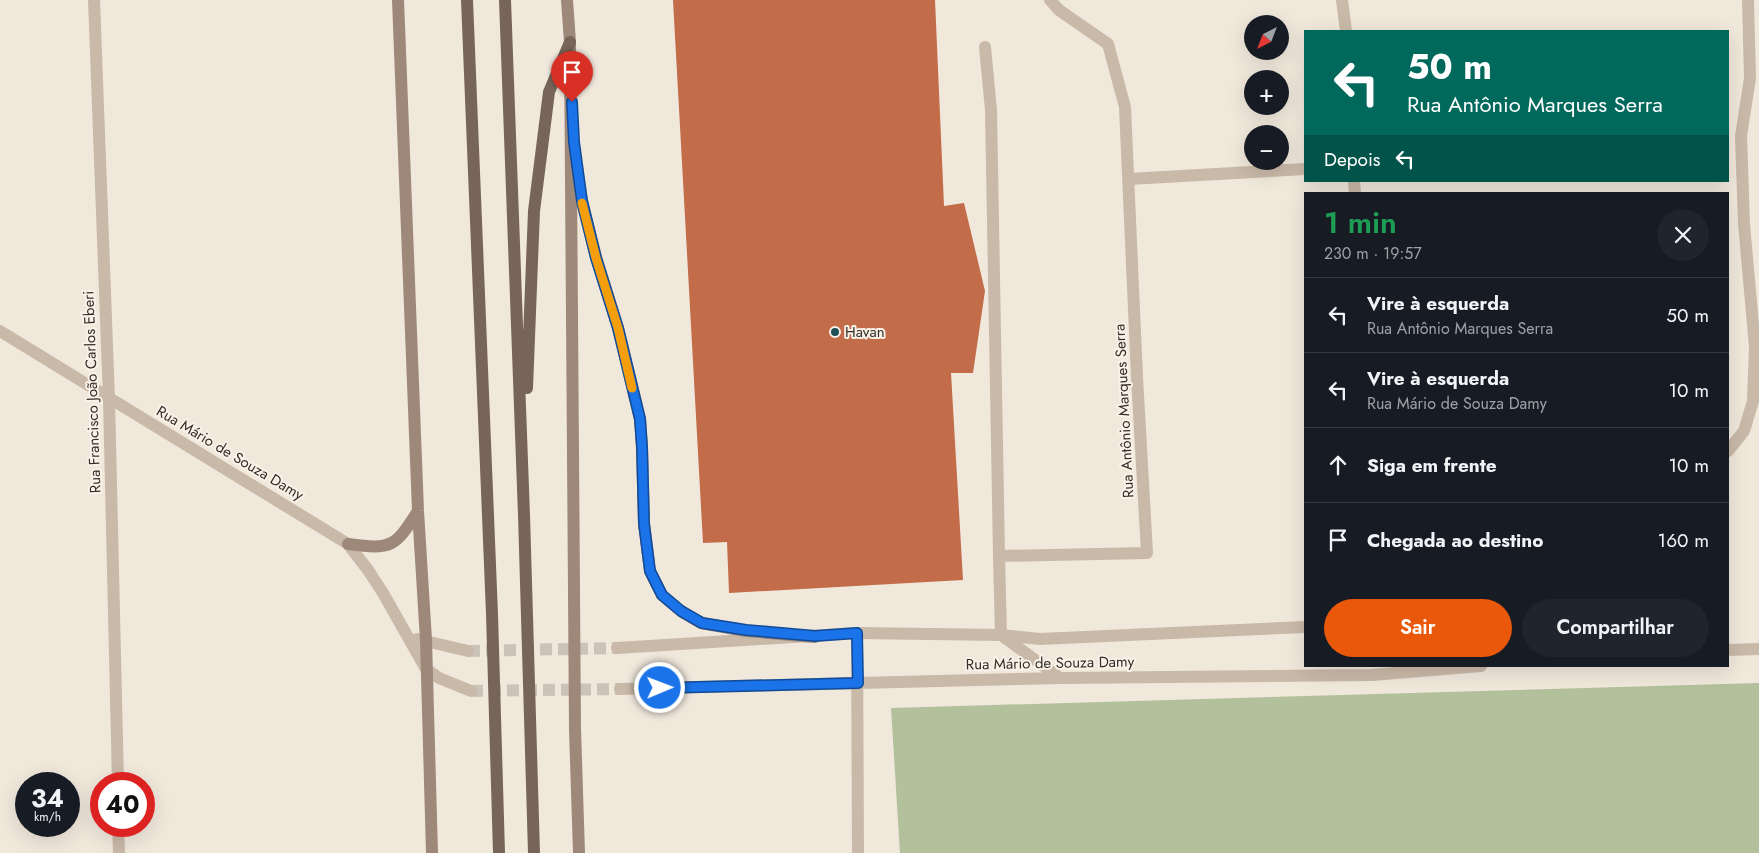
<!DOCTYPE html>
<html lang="pt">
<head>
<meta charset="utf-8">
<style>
  :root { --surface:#171b24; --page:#20242c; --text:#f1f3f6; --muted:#9ea1a6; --line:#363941; --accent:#ea580c }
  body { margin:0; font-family:Jost,sans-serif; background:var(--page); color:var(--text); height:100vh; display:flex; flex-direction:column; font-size:19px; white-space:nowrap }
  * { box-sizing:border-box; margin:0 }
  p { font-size:16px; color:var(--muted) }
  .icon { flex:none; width:28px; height:28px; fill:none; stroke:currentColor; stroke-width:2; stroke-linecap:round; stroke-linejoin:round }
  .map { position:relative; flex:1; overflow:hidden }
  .panel { position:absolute; left:1304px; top:192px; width:425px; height:475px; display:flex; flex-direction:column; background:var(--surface); border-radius:0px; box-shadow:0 5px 20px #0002 }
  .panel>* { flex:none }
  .banner { position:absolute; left:1304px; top:30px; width:425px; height:152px; border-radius:0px; box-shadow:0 5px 20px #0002; background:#00695c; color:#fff; overflow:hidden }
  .needle { width:32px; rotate:222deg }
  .buttons { position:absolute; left:1244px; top:15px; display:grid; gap:10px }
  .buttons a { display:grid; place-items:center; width:45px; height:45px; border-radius:50%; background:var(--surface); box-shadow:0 5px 20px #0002; font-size:25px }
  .speed { position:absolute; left:15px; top:772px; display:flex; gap:10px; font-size:25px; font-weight:700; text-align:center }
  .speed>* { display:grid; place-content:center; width:65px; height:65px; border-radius:50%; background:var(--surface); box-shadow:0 5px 20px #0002; line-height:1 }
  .speed small { font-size:12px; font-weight:400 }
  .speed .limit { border:8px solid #d22; background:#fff; color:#111 }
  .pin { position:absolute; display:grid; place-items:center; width:42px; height:42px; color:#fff; margin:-51px -21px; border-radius:50% 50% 50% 0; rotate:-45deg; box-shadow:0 0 5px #0007 }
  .pin .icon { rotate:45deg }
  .me { position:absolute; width:55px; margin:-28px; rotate:89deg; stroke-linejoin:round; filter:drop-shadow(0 0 4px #0008) }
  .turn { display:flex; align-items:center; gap:18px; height:105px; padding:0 20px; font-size:22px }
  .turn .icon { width:65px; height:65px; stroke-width:2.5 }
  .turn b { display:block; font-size:35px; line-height:42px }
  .then { display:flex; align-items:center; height:48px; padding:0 20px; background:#0003; gap:10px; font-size:19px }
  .round { display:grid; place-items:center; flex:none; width:52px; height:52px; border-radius:26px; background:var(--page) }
  .head { display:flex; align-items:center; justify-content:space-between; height:85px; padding:0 20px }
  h1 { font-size:30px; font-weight:600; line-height:38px; color:#1e9e55 }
  .primary-button { display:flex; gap:10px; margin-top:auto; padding:10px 20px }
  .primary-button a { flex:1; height:58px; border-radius:30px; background:var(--accent); color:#fff; font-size:20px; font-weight:600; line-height:58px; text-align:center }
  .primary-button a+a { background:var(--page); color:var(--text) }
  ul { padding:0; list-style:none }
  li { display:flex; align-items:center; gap:15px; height:75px; padding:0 20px; border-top:1px solid var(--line) }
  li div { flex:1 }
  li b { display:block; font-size:19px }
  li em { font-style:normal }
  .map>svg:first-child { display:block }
  .green { fill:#b2c09c }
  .building { fill:#c26c49 }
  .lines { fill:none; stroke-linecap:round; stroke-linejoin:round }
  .tertiary-tunnel { stroke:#ccc3b8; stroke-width:12; stroke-dasharray:12 6; stroke-linecap:butt }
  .service { stroke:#c9b9a8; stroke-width:12 }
  .minor { stroke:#c9b9a8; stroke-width:12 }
  .tertiary { stroke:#c9b9a8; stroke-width:12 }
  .secondary { stroke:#9d8879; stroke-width:12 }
  .primary { stroke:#78655a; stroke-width:12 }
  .route-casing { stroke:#114b97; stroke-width:12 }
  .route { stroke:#1a73e8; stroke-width:9 }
  .slow { stroke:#f59e0b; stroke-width:9 }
  .poi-dot { fill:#1f5056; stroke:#f9f2e8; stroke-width:2 }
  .labels { text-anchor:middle; stroke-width:4; stroke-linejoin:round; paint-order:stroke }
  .poi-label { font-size:15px; fill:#362d28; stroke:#f9f2e8; text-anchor:start }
  .street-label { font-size:15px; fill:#362d28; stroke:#f9f2e8 }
</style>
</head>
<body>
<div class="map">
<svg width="1759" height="853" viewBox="0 0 1759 853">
  <rect width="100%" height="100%" fill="#f1e8dc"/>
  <!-- green -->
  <path class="green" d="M1759 683V853H900L891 708Z"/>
  <!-- building -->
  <path class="building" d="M673 0H935L944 206 964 203 985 291 973 373H951L963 580 729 593 727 542 703 543Z"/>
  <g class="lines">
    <!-- tertiary-tunnel -->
    <path class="tertiary-tunnel" d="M468 651 617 648
      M471 691 620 689"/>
    <!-- service -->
    <path class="service" d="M1342 0 1346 31
      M985 47 991 110 999 556
      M1129 179 1305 169
      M1354 181 1355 194
      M1728 451 1744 431 1753 401 1755 347 1744 224 1741 136 1750 78 1748 0
      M1001 635 999 556 1147 553 1137 377 1125 107 1108 44 1059 10 1050 0"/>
    <!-- minor -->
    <path class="minor" d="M109 399 118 784
      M857 633 1001 635 1040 639 1305 627
      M1001 635 1060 678
      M1728 650 1759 649
      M858 683 1060 678 1372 675 1481 666
      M118 826 119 853"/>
    <!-- tertiary -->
    <path class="tertiary" d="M94 0 109 399
      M0 331 348 544 368 570 383 593 426 669 439 678 471 691
      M417 639 468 651
      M617 648 857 633 858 853
      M620 689 858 683"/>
    <!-- secondary -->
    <path class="secondary" d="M398 0 418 511 426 640 432 853
      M567 0 570 42 575 729 579 853
      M577 169 582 201 596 257 618 328 640 419 642 447 644 523 650 571 662 595 681 611 701 623 746 631 815 637
      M348 544C392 550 395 547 418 511"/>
    <!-- primary -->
    <path class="primary" d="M467 0 492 614 499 853
      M505 0 524 515 534 853
      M527 388 534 211 549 92 570 42"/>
  </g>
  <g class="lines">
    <defs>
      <path id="route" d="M572 102 574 142 582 201 596 258 618 328 640 419 642 447 644 524 650 571 662 595 681 611 702 623 746 630 815 636 857 633 858 683 660 688"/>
    </defs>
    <!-- route casing -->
    <use href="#route" class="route-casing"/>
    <!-- route -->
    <use href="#route" class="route"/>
    <!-- slow -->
    <path class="slow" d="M582 203 596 258 618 328 632 388"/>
  </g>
  <!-- markers -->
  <circle class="poi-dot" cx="835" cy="332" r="5"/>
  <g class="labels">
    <!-- poi labels -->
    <g class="poi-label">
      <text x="845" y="337">Havan</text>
    </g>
    <!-- street labels -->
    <g class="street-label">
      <text transform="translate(92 392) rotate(-92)" y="5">Rua Francisco João Carlos Eberi</text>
      <text transform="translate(1124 411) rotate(-93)" y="5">Rua Antônio Marques Serra</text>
      <text transform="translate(230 453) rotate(31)" y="5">Rua Mário de Souza Damy</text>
      <text transform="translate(1050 663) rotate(-1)" y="5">Rua Mário de Souza Damy</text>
    </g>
  </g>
</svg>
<div class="buttons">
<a><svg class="needle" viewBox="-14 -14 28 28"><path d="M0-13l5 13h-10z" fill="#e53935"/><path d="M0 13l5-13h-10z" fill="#9ea1a6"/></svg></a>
<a>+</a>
<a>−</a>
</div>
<div class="speed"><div>34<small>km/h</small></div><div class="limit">40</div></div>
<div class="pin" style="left:572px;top:102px;background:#d93025"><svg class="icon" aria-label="arrive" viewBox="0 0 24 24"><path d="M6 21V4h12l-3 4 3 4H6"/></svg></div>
<svg class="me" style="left:660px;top:688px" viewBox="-20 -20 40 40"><circle r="17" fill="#1a73e8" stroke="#fff" stroke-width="3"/><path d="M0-11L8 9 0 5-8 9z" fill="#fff"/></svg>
<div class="banner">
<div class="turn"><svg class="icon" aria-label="left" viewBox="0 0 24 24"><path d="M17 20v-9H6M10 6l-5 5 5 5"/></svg><div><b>50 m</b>Rua Antônio Marques Serra</div></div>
<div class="then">Depois<svg class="icon" aria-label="left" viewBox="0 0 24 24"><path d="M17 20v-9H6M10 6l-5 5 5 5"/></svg></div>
</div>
<section class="panel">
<div class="head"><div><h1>1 min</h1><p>230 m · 19:57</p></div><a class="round"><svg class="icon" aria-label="close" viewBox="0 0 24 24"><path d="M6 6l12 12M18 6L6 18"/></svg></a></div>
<ul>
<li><svg class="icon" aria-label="left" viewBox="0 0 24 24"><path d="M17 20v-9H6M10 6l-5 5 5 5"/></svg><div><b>Vire à esquerda</b><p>Rua Antônio Marques Serra</p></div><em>50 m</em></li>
<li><svg class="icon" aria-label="left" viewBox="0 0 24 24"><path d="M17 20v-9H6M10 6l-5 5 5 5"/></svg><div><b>Vire à esquerda</b><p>Rua Mário de Souza Damy</p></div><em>10 m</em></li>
<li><svg class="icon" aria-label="ahead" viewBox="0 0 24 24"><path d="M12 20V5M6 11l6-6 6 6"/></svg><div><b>Siga em frente</b></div><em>10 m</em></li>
<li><svg class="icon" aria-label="arrive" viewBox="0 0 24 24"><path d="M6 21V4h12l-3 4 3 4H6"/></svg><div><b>Chegada ao destino</b></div><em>160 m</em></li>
</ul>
<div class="primary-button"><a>Sair</a><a>Compartilhar</a></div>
</section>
</div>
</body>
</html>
